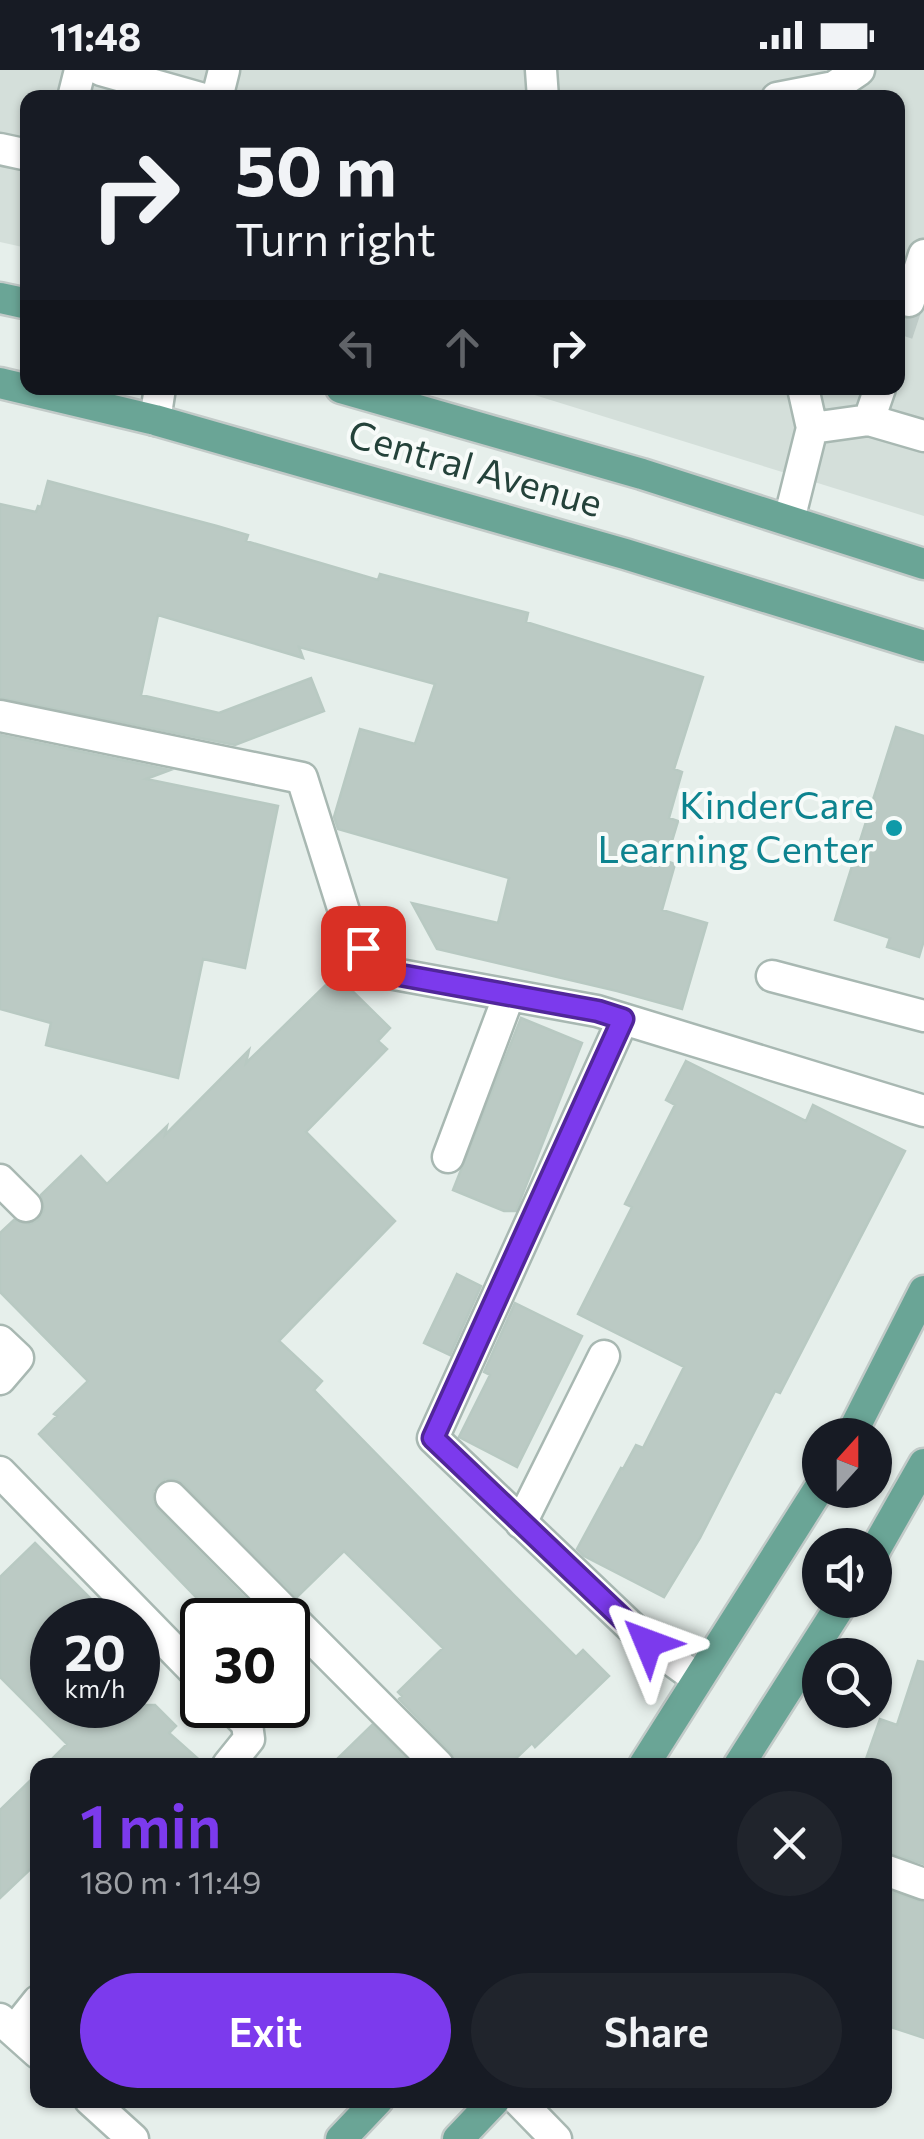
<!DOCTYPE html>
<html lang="en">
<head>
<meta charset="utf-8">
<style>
  :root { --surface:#171b24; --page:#20242c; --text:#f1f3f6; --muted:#9ea1a6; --accent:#7c3aed }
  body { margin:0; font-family:Commissioner,sans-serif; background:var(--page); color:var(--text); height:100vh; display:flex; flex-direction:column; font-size:38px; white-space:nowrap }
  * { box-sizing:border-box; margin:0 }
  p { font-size:32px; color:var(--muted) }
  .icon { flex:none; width:55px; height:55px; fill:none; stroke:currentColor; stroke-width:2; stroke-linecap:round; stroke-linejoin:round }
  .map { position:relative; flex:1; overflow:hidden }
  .details { position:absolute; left:30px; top:1688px; width:862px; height:350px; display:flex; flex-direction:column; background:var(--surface); border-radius:20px; box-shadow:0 2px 8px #0004 }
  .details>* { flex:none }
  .guide { position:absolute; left:20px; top:20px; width:885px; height:305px; border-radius:20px; box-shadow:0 2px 8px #0004; background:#171b24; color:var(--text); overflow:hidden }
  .needle { width:65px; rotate:21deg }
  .buttons { position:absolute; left:802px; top:1348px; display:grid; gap:20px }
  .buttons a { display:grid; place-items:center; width:90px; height:90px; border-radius:50%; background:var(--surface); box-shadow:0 2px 8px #0004; font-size:50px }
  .speed { position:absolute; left:30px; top:1528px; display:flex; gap:20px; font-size:50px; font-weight:700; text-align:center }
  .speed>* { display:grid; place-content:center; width:130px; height:130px; border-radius:50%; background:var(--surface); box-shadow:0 2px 8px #0004; line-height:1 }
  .speed small { font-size:25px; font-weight:400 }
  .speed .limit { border:5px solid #111; border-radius:15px; background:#fff; color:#111 }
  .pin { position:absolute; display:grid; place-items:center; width:85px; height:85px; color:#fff; margin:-42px; border-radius:20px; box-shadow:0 5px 15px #0006 }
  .me { position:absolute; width:110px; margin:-55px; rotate:314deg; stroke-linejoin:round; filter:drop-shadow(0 0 8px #0008) }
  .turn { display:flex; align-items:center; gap:35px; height:210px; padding:0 50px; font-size:45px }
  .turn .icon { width:130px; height:130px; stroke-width:2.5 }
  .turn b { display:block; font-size:70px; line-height:85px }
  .lanes { display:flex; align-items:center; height:95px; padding:0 50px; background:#0003; justify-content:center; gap:50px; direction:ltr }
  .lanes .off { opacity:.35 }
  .round { display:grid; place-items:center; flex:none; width:105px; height:105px; border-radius:52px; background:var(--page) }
  .overview { display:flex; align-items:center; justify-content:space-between; height:170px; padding:0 50px }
  h1 { font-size:60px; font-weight:600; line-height:75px; color:var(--accent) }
  .cta { display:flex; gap:20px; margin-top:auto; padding:20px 50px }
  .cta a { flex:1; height:115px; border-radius:60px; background:var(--accent); color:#fff; font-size:40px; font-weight:600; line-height:115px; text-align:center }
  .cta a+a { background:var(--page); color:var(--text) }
  .status { display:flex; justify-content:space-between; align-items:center; height:70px; padding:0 50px; background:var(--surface); direction:ltr }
  .status svg { height:28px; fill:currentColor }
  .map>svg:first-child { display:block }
  .built { fill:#d4dfda }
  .building { fill:#bbcac4; stroke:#b8c9c2; stroke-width:2.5 }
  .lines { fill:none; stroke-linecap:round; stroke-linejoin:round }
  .minor-tunnel { stroke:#bfccc8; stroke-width:30; stroke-dasharray:30 15; stroke-linecap:butt }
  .minor-casing { stroke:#a8b8b2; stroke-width:35 }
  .major-casing { stroke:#c2cac8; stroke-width:35 }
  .minor { stroke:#fff; stroke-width:30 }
  .major { stroke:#6aa596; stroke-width:30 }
  .route-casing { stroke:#51269a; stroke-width:25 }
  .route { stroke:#7c3aed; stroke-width:18 }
  .culture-dot { fill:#0f9aa8; stroke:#f7fbf9; stroke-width:4 }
  .labels { text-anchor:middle; stroke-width:8; stroke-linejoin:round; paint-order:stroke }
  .street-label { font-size:38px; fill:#24423a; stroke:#f7fbf9 }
  .culture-label { font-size:38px; fill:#0d838f; stroke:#f7fbf9; text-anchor:end }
</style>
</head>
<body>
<div class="status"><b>11:48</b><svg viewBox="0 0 49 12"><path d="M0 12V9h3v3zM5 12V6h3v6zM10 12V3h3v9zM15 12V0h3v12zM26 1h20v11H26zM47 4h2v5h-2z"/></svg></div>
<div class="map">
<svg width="924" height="2069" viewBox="0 0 924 2069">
  <rect width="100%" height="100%" fill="#e6efeb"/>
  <!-- built -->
  <path class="built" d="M0 0H924V446L512 318H898V28H28L27 178 0 172Z"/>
  <!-- building -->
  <path class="building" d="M48 411 217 456 248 465 246 471 378 510 380 504 528 543 526 552 703 607 674 699 682 702 669 748 678 751 666 791 675 794 662 840 707 853 682 939 617 921 437 879 412 833 498 853 509 808 338 759 334 747 360 659 415 674 435 614 299 577 303 588 158 545 141 625 219 643 311 608 324 641 235 675 0 628V434L36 442 38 436 41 437Z
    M896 657 924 666V870L919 887 887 877 890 868 835 850Z
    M0 665 170 700 146 709 278 736 245 898 203 889 178 1008 46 975 51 953 0 939Z
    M336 905 390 958 378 971 387 979 306 1062 395 1151 279 1271 322 1311 314 1320 513 1524 576 1587 583 1580 609 1606 535 1677 532 1673 509 1695H456L451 1682 399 1629 402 1626 398 1622 443 1578 344 1481 297 1527 184 1414 175 1409H165L153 1421V1431L157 1439 267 1550H218L39 1364 57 1346 54 1344 88 1311 0 1222V1163L14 1150 30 1154 38 1150 44 1140 41 1125 81 1086 107 1114 167 1056 165 1065 249 980 246 993Z
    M521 948 582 973 516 1141H504L453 1120Z
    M686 991 806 1051 813 1035 905 1081 780 1323 775 1321 700 1468 664 1527 584 1486 577 1479 621 1398 623 1399 636 1375 643 1378 684 1297 578 1244 632 1137 625 1134 675 1035 666 1030Z
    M457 1204 481 1216 450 1285 424 1273Z
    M515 1233 582 1266 517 1397 459 1367 490 1305 484 1302Z
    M35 1473 112 1550H52V1635H155L176 1656 169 1663 205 1695H46L67 1674 0 1607V1507Z
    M918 1591 924 1592V1794L885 1782V1695L865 1692 880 1649 897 1655Z
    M372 1655 412 1695H331Z
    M38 1703V1792L0 1828V1740Z
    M885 1820 924 1832V1968L885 1955Z"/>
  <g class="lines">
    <!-- minor-tunnel -->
    <path class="minor-tunnel" d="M898 264 909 231"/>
    <defs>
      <path id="minor" d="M101 0 200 28
        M541 0 543 28
        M73 28 80 0
        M217 28 224 0
        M777 28 834 17 859 0
        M0 79 28 85
        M909 231 924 185
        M155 350 160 318
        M869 350 880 318
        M812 358 869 350 924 366
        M789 450 812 358 803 318
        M0 646 302 708 348 854 378 901 597 941 924 1041
        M772 906 924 946
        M623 949 433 1368 648 1573 698 1609
        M448 1087 509 925
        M0 1110 26 1136
        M0 1271 18 1288 0 1309
        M0 1402 202 1609
        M171 1427 438 1695
        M521 1453 604 1286
        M228 1635 247 1654 249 1669 228 1695
        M885 1800 924 1814
        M0 1949 38 1983
        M14 1961 38 1931
        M90 2030 133 2069
        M518 2030 556 2069"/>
      <path id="major" d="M0 228 28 234
        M0 313 155 350 625 484 924 576
        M341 318 642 404 924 494
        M851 1365 924 1221
        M875 1480 924 1394
        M644 1695 820 1417
        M739 1695 844 1530
        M341 2069 378 2030
        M458 2069 495 2030"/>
    </defs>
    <!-- minor casing -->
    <use href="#minor" class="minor-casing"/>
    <!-- major casing -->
    <use href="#major" class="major-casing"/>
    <!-- minor -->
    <use href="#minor" class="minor"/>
    <!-- major -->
    <use href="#major" class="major"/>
  </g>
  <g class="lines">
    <defs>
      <path id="route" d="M363 878 378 901 598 941 623 949 433 1368 648 1573"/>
    </defs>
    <!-- route casing -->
    <use href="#route" class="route-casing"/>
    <!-- route -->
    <use href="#route" class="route"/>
  </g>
  <!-- markers -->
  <circle class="culture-dot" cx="894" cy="758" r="10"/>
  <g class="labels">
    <!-- street labels -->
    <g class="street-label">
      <text transform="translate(475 399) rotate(16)" y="13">Central Avenue</text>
    </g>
    <!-- culture labels -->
    <g class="culture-label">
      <text x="874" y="749">KinderCare<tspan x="874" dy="44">Learning Center</tspan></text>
    </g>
  </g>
</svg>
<div class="buttons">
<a><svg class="needle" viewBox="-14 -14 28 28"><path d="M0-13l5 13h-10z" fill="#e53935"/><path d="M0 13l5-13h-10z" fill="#9ea1a6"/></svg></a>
<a><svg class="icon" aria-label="sound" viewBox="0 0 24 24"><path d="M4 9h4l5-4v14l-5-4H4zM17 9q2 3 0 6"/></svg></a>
<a><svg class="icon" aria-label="search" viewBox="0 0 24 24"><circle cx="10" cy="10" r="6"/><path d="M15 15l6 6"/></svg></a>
</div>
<div class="speed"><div>20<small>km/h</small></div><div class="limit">30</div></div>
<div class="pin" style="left:363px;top:878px;background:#d93025"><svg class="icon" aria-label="arrive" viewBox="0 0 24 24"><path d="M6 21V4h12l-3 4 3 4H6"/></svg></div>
<svg class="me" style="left:648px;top:1573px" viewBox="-20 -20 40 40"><path d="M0-17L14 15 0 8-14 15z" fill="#7c3aed" stroke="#fff" stroke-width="4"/></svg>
<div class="guide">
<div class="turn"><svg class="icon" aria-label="right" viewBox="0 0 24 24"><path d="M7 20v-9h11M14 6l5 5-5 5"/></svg><div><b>50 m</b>Turn right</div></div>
<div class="lanes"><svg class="icon off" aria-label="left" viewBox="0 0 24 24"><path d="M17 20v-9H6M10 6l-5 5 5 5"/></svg><svg class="icon off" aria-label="ahead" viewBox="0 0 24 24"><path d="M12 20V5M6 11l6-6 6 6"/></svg><svg class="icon" aria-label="right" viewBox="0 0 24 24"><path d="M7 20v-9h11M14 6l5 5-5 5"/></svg></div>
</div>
<section class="details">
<div class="overview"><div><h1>1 min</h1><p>180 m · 11:49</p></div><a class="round"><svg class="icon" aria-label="close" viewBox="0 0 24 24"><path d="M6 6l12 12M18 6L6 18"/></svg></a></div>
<div class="cta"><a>Exit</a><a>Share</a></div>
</section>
</div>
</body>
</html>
